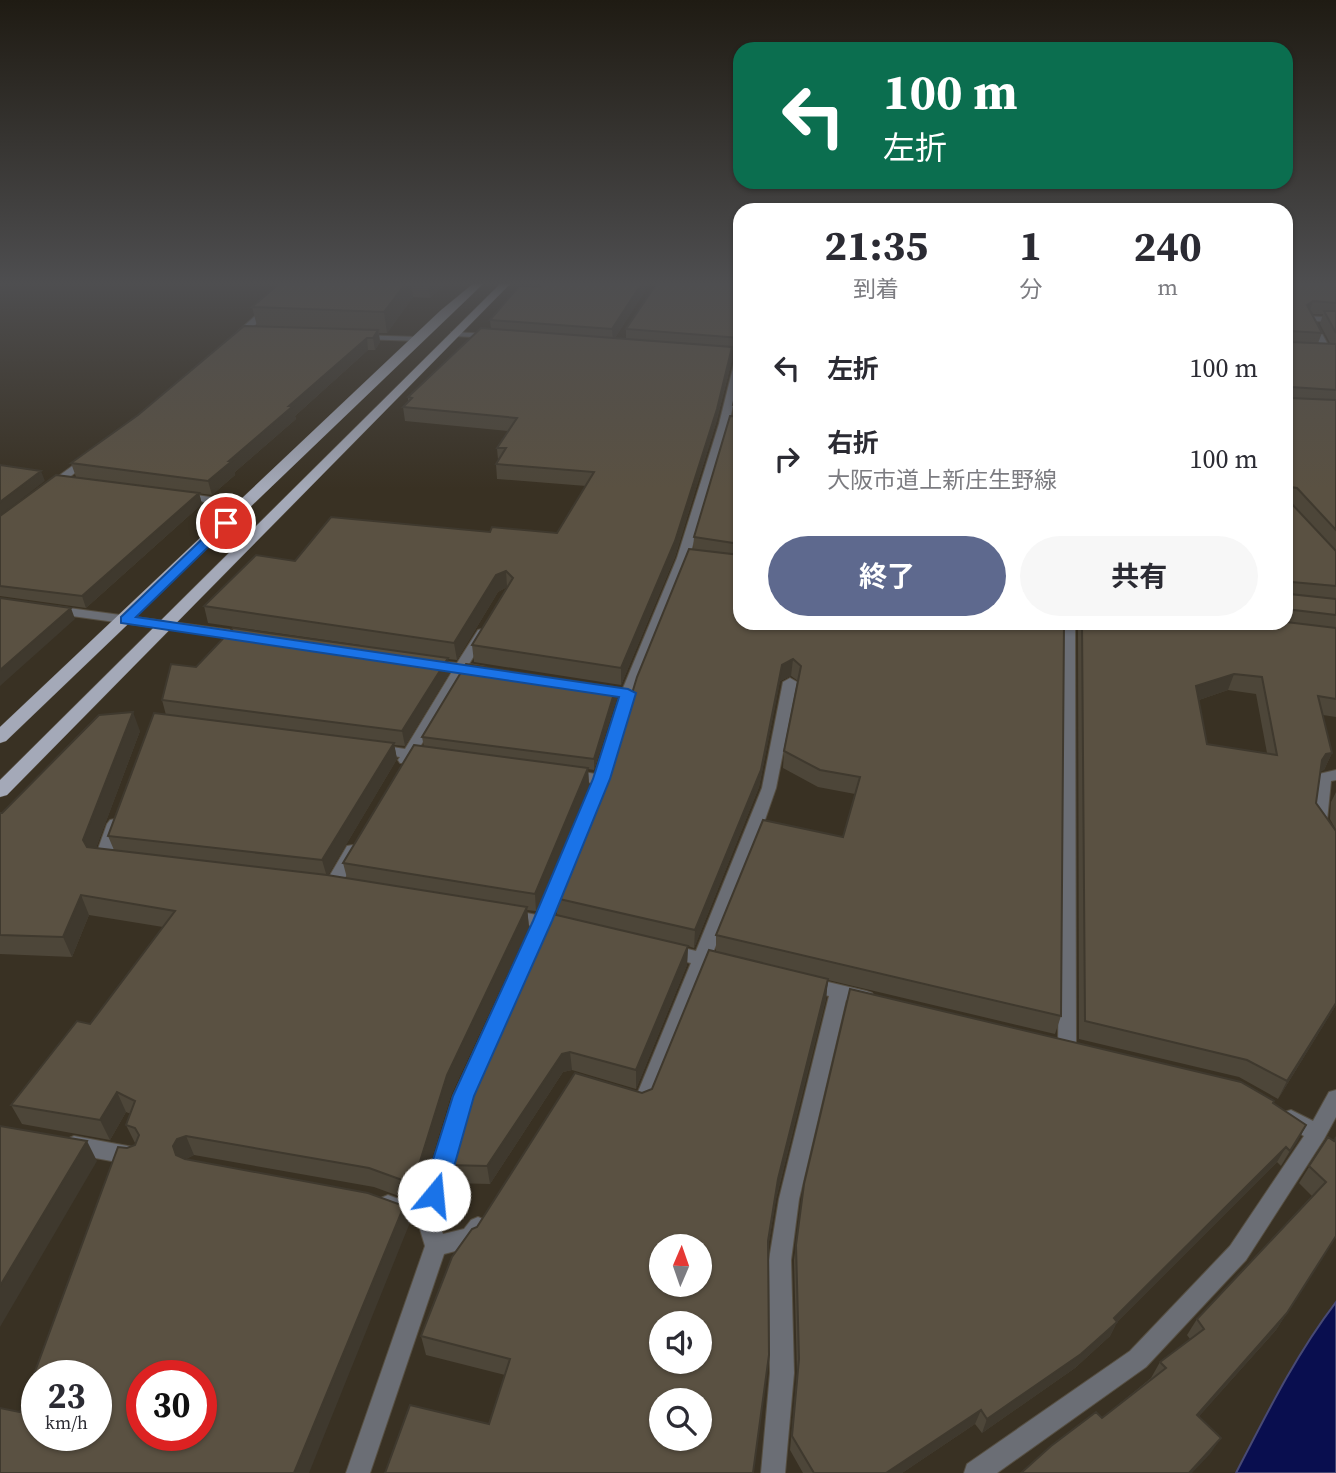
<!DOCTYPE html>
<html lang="ja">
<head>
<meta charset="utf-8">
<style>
  :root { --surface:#fff; --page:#f7f7f7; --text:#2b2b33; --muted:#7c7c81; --accent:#5e698e }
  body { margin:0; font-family:"Source Serif 4","Noto Sans JP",serif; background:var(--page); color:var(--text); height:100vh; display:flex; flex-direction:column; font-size:26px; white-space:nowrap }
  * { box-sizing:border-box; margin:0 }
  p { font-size:23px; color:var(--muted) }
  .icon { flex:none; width:38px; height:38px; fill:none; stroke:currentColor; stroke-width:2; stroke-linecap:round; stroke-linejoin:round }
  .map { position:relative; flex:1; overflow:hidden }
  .panel { position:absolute; left:733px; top:203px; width:560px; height:427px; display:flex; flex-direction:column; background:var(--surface); border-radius:21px; box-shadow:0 2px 5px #0004 }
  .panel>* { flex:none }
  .hud { position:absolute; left:733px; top:42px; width:560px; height:147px; border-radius:21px; box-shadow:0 2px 5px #0004; background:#0b6e4f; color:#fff; overflow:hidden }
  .needle { width:46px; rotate:2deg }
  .buttons { position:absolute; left:649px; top:1234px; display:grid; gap:14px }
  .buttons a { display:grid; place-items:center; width:63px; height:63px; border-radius:50%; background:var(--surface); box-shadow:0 2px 5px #0004; font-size:35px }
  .speed { position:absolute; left:21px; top:1360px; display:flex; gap:14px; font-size:35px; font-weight:700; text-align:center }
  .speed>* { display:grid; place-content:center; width:91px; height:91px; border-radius:50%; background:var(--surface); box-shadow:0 2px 5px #0004; line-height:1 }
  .speed small { font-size:18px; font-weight:400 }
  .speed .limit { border:10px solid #d22; background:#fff; color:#111 }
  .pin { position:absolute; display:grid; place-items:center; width:60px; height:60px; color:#fff; margin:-30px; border:4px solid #fff; border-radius:50%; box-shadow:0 2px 7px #0007 }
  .me { position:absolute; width:77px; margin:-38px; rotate:17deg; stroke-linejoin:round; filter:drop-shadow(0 0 5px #0008) }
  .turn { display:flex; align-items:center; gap:24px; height:147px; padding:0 35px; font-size:32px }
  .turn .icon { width:91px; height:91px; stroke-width:2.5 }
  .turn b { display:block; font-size:49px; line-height:60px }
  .eta { display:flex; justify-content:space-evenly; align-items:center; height:119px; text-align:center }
  .eta b { font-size:42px; font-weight:700; line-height:49px }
  .action { display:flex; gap:14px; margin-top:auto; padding:14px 35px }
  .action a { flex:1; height:80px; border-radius:42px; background:var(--accent); color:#fff; font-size:28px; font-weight:700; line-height:80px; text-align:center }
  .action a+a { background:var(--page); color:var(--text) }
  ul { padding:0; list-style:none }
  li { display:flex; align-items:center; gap:21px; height:91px; padding:0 35px }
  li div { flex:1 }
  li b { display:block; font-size:26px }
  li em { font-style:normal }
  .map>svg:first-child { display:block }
  .water { fill:#090e4f; stroke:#484a75; stroke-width:2 }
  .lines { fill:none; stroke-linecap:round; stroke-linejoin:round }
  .street-casing { stroke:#564f42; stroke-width:2 }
  .primary-casing { stroke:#564f42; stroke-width:1 }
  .street { fill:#6b6e75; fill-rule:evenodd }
  .primary { fill:#a4a9b8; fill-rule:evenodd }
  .wall { fill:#4d4639; fill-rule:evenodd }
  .shaded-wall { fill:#3f392e }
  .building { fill:#5a5142; stroke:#3f392e; stroke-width:2; fill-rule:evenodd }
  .route { fill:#1a73e8; stroke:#114b97; stroke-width:2 }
</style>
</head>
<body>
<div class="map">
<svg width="1336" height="1473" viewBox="0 0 1336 1473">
  <rect width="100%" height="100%" fill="#393123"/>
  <!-- water -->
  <path class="water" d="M1336 1302V1473H1236C1266 1415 1296 1354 1336 1302Z"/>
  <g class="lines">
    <defs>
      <path id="street" d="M292 283H300L241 338H235V334Z
        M1306 316 1336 318V322L1315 321 1332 352 1331 354 1324 352 1305 318Z
        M451 332 491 334 495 336 491 338 454 336H451Z
        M359 335 418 337 422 339 418 341 362 339 358 337Z
        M740 353V374L729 424 689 558 635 693 609 779 553 918 569 922 571 926 569 930 563 932 548 929 473 1096 437 1219 443 1234 464 1229 471 1220 478 1217 485 1220 488 1227 478 1245 444 1254 370 1473H346L425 1246 419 1226 381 1212 378 1205 381 1198 388 1195 420 1207 453 1096 532 926 505 920 503 916 505 912 511 910 537 915 593 783 570 780 563 775 570 770 596 774 621 693 677 558 719 424 736 356Z
        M86 456 91 459 90 461 53 490H45V486Z
        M182 493 245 502 250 505 245 508 178 498V494Z
        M54 606 246 632 252 636 246 640 50 613 48 610 50 607Z
        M1063 623H1075L1076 1048 1074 1053 1067 1056 1060 1053 1058 1048Z
        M482 629 488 633 469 664 486 667 488 670 481 674 465 672 418 750 430 753 432 756 430 759H413L410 763H400L398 760 400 757 374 753 372 750 379 745 405 749 453 670 427 666 426 663 427 660 457 663 478 630Z
        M790 678 797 682 776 788 753 854 712 955 729 959 732 964 729 969 723 971 707 967 650 1108 643 1110 629 1106 626 1100 629 1094 638 1092 691 963 665 957 662 952 665 947 671 945 696 951 762 788 783 682Z
        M1336 770V780L1331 781 1327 820 1336 834V850L1331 849 1311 821 1317 777 1319 774Z
        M115 819 120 820 123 824 111 856 117 861 115 865 109 867 96 864 94 860 107 824 110 820Z
        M353 845 359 846 361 850 338 890H326L324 886 326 882 347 846Z
        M811 978 866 991 872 993 875 998 872 1003 866 1005 846 1000 799 1199 791 1260 794 1373 785 1473H761L770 1373 769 1260 779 1199 829 996 805 990 802 985 805 980Z
        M1336 1090V1117L1324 1139 1246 1260 1146 1367 997 1473H964L967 1464 1130 1351 1230 1246 1304 1136 1284 1124 1281 1118 1284 1112 1291 1110 1313 1121 1329 1092Z
        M74 1136 133 1147 140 1150 143 1156 140 1162 133 1165 74 1154 67 1151 64 1145 67 1139Z"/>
      <path id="primary" d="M474 283H484L6 741 0 743V727L440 311Z
        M501 283H511L7 795 0 797V780Z"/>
    </defs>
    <!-- street casing -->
    <use href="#street" class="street-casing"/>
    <!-- primary casing -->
    <use href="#primary" class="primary-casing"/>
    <!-- street -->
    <use href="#street" class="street"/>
    <!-- primary -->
    <use href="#primary" class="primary"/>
  </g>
  <!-- wall -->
  <path class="wall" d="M280 283H447L430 298 413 297 387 333H379L380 342 375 350H368L295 416 296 419 235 472V475L212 495 76 477 71 463 138 415 257 326 252 307Z
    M650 283 615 338 626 339V329L740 283V350H732V360L716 423 675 557 621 685 474 662 472 645 507 587 498 592 457 660 448 659 450 672 405 746 394 745 397 759 328 875 347 878 343 863 424 747 422 737 616 687 617 698 594 770 588 769 589 785 536 911 527 910 529 927 451 1095 418 1203 374 1187 194 1155 186 1159 404 1206 409 1225 20 1412 127 1148 135 1145V1143L126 1125 131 1114 126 1112 110 1140 22 1124 11 1105 90 1024 163 927 89 915 72 957 0 954V813H2L140 731 96 848 114 850 108 836 166 715 162 700 196 667 360 645 208 623 204 606 295 561 490 532 557 533 586 486 497 479 496 464 498 460 497 448 508 431 405 421 403 407 408 401V397L491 329 490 320 540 287Z
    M1286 283H1336V717L1323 715 1332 753 1324 770 1320 771 1316 803 1336 831V1005L1278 1099 1239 1077 1079 1039 1078 623H1286ZM1311 314H1323L1320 324 1330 343H1318L1322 333ZM1228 690 1256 694 1267 753 1207 744 1199 700Z
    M740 373V623H1064L1061 1016 1055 1034 828 980 826 999 776 1199 768 1248 769 1355 489 1424 505 1375 426 1355 421 1336 477 1227 642 1093 652 1089 716 952V935L843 837 855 794 818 787 783 768 784 751 798 681 791 676 780 681 759 787 694 948 688 946 687 965 636 1089 572 1070 563 1072 490 1184 450 1183 447 1165 557 915 555 898 611 763 693 550 694 537 732 416 733 405Z
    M199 493 202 504 86 608 0 596V516Z
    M1336 792V830L1330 819 1331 802Z
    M1273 1103 1306 1125 1281 1166 1277 1162 1117 1322 1110 1336 1075 1368 982 1433 975 1424 902 1473H803L790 1450 797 1373 794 1260 804 1184Z
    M1328 1137 1336 1236 1276 1330 1199 1416 1210 1454 1102 1418 1151 1378 1160 1362 1190 1339 1187 1335 1197 1319 1312 1196 1299 1183Z"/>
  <!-- shaded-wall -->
  <path class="shaded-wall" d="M406 283H411L413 297 387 333 384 312Z
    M428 283H447L430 298Z
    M642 283H650L613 341 612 329Z
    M1313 301 1309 313 1307 305Z
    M378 330 380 342 375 350 373 338Z
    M367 338 368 350 295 416 296 419 235 472V475L212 495 208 481 289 406Z
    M732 347V360L716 423 675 557 621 685V668Z
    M41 471 45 481 0 516V502Z
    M199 493 202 504 86 608 82 596Z
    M506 571 507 587 498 592 457 660 454 643 496 575Z
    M71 608 75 619 0 686V670Z
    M448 658 450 672 405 746 402 731Z
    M793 659 791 676 780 681 759 787 694 948 695 930 782 665Z
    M1234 674 1228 690 1190 703 1196 686Z
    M616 687 617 698 594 770V759Z
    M133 712 140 731 92 859 83 840Z
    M394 743 397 759 327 877 322 860Z
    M1332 753 1324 770 1318 771 1322 760 1326 754Z
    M588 768 589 785 536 911 535 894Z
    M81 895 89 915 72 957 63 937Z
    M527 907 529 927 451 1095 418 1203 413 1184 447 1075Z
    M688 946 687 965 636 1089V1070Z
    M828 979 826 999 776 1199 766 1260 768 1241 778 1179Z
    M1336 1003V1005L1278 1099 1287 1081Z
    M570 1052 572 1070 563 1072 490 1184 487 1166 562 1054Z
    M117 1092 126 1112 110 1140 100 1120Z
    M1306 1125 1298 1141 1281 1166 1290 1151Z
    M186 1136 194 1155 186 1159 182 1166 185 1174 173 1146 177 1139Z
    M87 1141 97 1161 0 1327V1286Z
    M1286 1147 1277 1162 1117 1322 1110 1336 1075 1368 982 1433 987 1419 1114 1318Z
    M404 1206 409 1225 309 1473H294Z
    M1287 1313 1276 1330 1187 1430 1197 1415Z
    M981 1410 975 1424 902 1473H886Z
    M1221 1438 1210 1454 1192 1473H1189Z"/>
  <!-- building -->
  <path class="building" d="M280 283H406L384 312 252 307Z
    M542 283H642L612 329 490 320 519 286 540 287Z
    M657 283H740V338L626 329Z
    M1286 283H1336V303L1313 301 1307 305 1322 333 1290 331 1288 333 1290 342 1336 344V390L1291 387 1288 389 1290 398 1336 400V530L1297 488 1290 487 1289 501 1336 551V586L1292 582 1289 584 1290 594 1336 599V615L1286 609Z
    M1324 311H1336V333Z
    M244 326 378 330 373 338H367L289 406H293L229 461H232L208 481 71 463 138 415Z
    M481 328 732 347 717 409 675 541 621 668 472 645 513 578 506 571 496 575 454 643 204 606 256 555 295 561 331 517 490 532 492 527 557 533 594 472 496 464 506 448H497L517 418 403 407 412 398 408 397Z
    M740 373V406L733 405Z
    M730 416 740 417V544L694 537Z
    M0 465 41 471 0 502Z
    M56 475 199 493 82 596 0 586V516Z
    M689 549 740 555V623H1064L1061 1016 716 935 763 820 843 837 860 777 820 770 784 751 801 666 793 659 782 665 761 770 695 930 555 898 611 763 637 677Z
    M0 598 71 608 0 670Z
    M1286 622 1336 628V699L1318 696 1332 753 1326 754 1322 760 1316 803 1336 831V1003L1287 1081 1247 1060 1085 1021 1082 623H1286ZM1234 674 1262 677 1277 755 1207 744 1196 686Z
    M233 628 448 658 402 731 162 700 171 664 196 667Z
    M466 664 616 687 594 759 422 737Z
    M133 712 83 840 87 847 327 875 527 907 447 1075 413 1184 369 1168 186 1136 177 1139 173 1146 176 1155 185 1159 368 1193 404 1206 294 1473H0V1408L20 1412 118 1147 127 1148 135 1145 139 1135 135 1128 126 1125 135 1101 117 1092 100 1120 11 1105 77 1021 90 1024 175 911 81 895 63 937 0 935V813H2L99 715ZM37 1376H96V1435H37ZM142 1376H201V1435H142Z
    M154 713 394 743 322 860 108 836Z
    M414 745 588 768 535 894 343 863Z
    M548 913 688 946 636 1070 570 1052 562 1054 487 1166 447 1165 472 1078Z
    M709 950 828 979 778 1179 768 1241 769 1355 753 1473H385L410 1405 489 1424 510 1359 421 1336 452 1257 472 1229 477 1227 575 1073 642 1093 652 1089ZM662 1246H700V1284H662ZM662 1323H700V1362H662ZM662 1400H700V1438H662Z
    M850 989 1241 1082 1274 1101 1273 1103 1306 1125 1290 1151 1286 1147 1114 1318 1117 1322 1081 1354 987 1419 981 1410 886 1473H814L792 1436 799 1359 796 1245 804 1184Z
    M0 1126 87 1141 0 1286Z
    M1328 1137 1334 1141 1336 1137V1236L1287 1313 1197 1415 1221 1438 1189 1473H1021L1051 1446 1096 1412 1102 1418 1166 1368 1160 1362 1204 1329 1197 1319 1326 1182 1309 1166Z"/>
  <!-- sky -->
  <linearGradient id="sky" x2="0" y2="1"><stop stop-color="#1f1b13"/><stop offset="0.58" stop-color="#4e4e50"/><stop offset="1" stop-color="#4e4e50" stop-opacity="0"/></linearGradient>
  <rect width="1336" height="489" fill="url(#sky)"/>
  <!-- route -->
  <path class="route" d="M226 519 232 523 231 525 136 617 628 689 636 693 610 779 552 921 474 1096 446 1195 442 1202 434 1206 426 1202 422 1195 453 1096 533 921 593 779 619 697 121 623V617L222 520Z"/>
</svg>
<div class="buttons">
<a><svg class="needle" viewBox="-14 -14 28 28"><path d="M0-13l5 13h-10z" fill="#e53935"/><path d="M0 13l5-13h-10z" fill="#7c7c81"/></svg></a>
<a><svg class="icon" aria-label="sound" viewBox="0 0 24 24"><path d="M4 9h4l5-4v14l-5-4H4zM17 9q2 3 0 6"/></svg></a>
<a><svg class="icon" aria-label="search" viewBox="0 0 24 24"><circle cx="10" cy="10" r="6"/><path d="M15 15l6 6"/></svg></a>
</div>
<div class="speed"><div>23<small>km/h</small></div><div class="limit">30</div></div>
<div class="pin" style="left:226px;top:523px;background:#d93025"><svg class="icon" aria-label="arrive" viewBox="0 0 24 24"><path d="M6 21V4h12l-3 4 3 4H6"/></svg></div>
<svg class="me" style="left:434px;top:1195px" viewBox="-20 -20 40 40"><circle r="19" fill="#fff"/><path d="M0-13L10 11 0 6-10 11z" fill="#1a73e8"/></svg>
<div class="hud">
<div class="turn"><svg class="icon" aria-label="left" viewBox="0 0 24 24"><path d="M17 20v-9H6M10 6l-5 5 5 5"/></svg><div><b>100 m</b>左折</div></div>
</div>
<section class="panel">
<div class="eta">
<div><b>21:35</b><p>到着</p></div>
<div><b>1</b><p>分</p></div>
<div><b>240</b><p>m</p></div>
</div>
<ul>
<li><svg class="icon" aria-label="left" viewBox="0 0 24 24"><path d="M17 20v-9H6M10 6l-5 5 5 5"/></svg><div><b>左折</b></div><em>100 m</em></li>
<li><svg class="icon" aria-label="right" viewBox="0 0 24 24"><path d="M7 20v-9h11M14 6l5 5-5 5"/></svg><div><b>右折</b><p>大阪市道上新庄生野線</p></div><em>100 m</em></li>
</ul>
<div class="action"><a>終了</a><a>共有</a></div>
</section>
</div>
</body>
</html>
